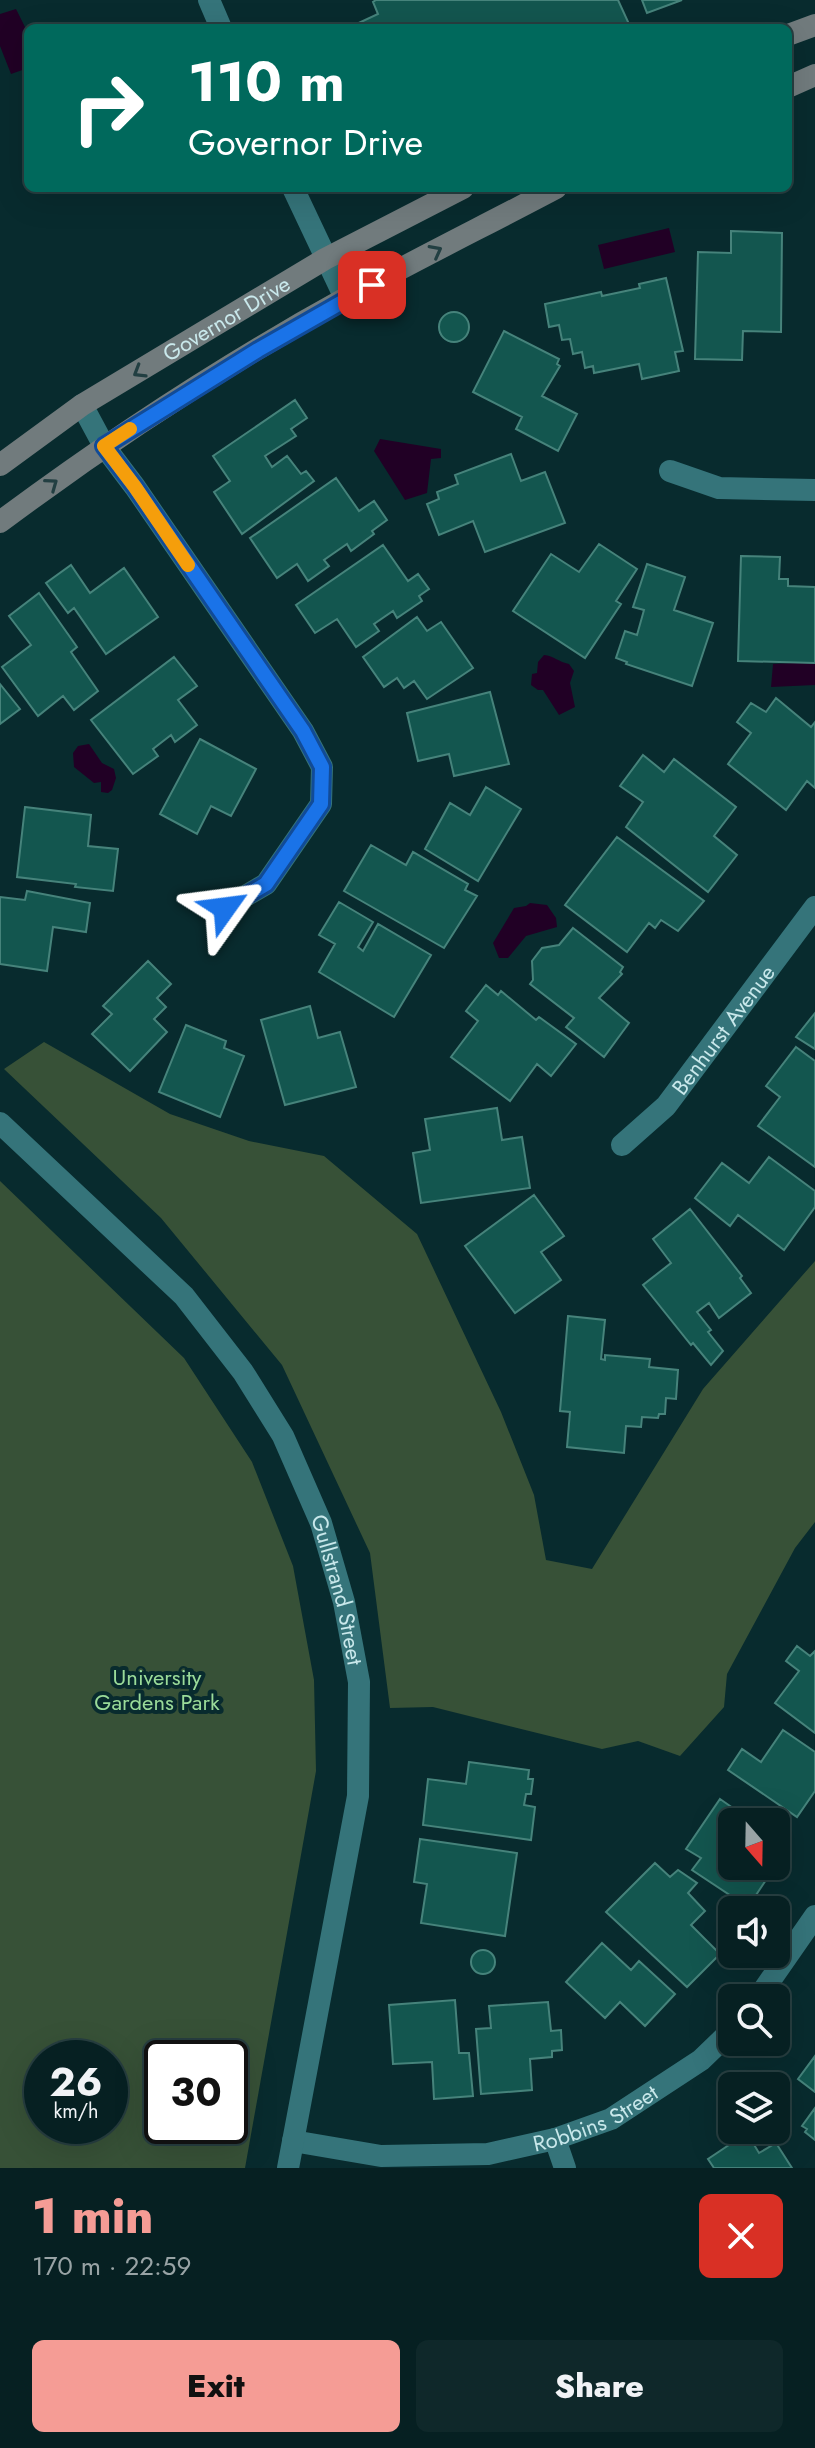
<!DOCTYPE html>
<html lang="en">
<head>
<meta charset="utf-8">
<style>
  :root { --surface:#062022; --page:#0f282a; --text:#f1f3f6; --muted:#98a3a5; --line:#273e40; --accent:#f59c95 }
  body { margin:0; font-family:Jost,sans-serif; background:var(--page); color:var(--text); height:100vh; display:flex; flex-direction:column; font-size:30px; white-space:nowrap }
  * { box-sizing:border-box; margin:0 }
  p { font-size:26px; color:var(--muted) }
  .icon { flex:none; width:44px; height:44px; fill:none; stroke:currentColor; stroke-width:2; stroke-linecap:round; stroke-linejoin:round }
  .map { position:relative; height:2168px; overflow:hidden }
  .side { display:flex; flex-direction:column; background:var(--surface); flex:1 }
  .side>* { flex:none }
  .banner { position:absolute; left:24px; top:24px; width:768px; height:168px; border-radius:12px; box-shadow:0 8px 32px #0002,0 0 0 2px var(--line); background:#00695c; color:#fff; overflow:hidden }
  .needle { width:52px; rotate:160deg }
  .buttons { position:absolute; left:718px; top:1808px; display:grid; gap:16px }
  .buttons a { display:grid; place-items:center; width:72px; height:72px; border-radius:12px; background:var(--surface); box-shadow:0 8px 32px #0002,0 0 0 2px var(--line); font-size:40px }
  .speed { position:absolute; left:24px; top:2040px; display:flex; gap:16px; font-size:40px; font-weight:700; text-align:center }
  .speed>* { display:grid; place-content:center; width:104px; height:104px; border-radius:50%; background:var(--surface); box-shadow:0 8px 32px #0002,0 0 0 2px var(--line); line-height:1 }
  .speed small { font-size:20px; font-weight:400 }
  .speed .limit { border:4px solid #111; border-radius:12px; background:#fff; color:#111 }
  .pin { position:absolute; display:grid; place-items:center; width:68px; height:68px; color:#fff; margin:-34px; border-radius:16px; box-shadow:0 4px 12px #0006 }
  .me { position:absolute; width:88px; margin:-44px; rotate:59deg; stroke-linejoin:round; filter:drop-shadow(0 0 6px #0008) }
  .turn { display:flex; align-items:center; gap:28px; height:168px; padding:0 32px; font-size:36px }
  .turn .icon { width:104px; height:104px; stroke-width:2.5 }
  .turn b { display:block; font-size:56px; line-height:68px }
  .round { display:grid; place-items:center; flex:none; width:84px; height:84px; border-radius:12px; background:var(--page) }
  .headline { display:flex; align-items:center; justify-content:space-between; height:136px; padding:0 32px }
  h1 { font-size:48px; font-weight:800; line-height:60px; color:var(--accent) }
  .primary-button { display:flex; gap:16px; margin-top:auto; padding:16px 32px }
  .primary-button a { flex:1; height:92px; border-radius:12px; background:var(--accent); color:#111; font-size:32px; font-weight:800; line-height:92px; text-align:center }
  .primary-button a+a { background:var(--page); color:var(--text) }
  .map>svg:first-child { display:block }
  .green { fill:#375137; fill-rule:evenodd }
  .water { fill:#210025 }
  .building { fill:#13564f; stroke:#46837b; stroke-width:2 }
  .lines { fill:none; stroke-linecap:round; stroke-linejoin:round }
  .minor { stroke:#35747a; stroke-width:22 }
  .tertiary { stroke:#35747a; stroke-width:22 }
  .secondary { stroke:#717b7d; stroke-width:22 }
  .oneway { stroke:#223f42 }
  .route-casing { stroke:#114b97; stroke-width:20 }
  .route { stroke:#1a73e8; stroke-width:14 }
  .slow { stroke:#f59e0b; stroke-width:14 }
  .labels { text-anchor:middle; stroke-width:8; stroke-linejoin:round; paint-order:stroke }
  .street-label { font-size:22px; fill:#c9e8eb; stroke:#082b2e }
  .park-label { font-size:22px; fill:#9adb99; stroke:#082b2e }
</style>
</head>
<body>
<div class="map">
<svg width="815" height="2168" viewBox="0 0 815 2168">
  <rect width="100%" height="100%" fill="#082b2e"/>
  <!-- green -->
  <path class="green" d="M44 1042 170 1114 249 1141 324 1156 417 1234 501 1412 534 1495 546 1560 592 1569 703 1389 815 1261V1522L795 1548 727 1674 724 1707 680 1756 638 1741 602 1749 433 1707 390 1708 370 1553 282 1365 161 1218 4 1069Z
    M0 1181 184 1358 252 1462 293 1566 314 1680 316 1771 245 2168H0ZM42 2058H110V2126H42ZM162 2058H230V2126H162Z"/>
  <!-- water -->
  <path class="water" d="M16 9 28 33V68L11 74 0 46V14Z
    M669 228 675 252 604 269 598 245Z
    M380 439 441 449V458L431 459 427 493 405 500 374 451Z
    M544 655C554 656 559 662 569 664L574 671 570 683 575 707 559 715 543 690H538L531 685 532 674 537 673 538 662Z
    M815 662V685L771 687 773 664Z
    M89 744 102 763 114 769 116 778 112 790 108 793 101 792V782L94 783 74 767 73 753 78 746Z
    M530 903 547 905 556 918 557 927 526 936 508 958H499L493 943 514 908 526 906Z"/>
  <!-- building -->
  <path class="building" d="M376 0H618L629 24 619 28H348L378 14 373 2Z
    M642 0H682L647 13Z
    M731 231 782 233 781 332 743 331 742 360 695 359 698 252 731 253Z
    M666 278 683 351 675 352 679 371 642 379 639 364 594 373 593 366 585 368 582 352 573 354 570 339 562 340 559 325 549 327 545 304 601 292 602 296 640 288 639 284Z
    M439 327a15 15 0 1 1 30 0a15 15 0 1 1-30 0Z
    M504 331 559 359 557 364 560 366 542 396 577 414 558 451 516 429 522 417 473 392Z
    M295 400 307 418 291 429 296 436 265 456 272 467 287 456 301 474 306 471 314 481 242 534 214 492 230 481 213 456Z
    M511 454 521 481 545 472 565 523 485 552 473 521 439 535 427 504 439 499 437 492 458 484 455 475Z
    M336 478 359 511 374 501 387 520 372 531 374 534 351 551 347 544 324 560 329 566 308 581 297 564 277 578 250 538Z
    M599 544 637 569 616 601 621 604 585 658 513 611 551 554 579 572Z
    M383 545 408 581 418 574 429 589 419 596 422 601 397 618 393 611 374 624 379 631 356 647 337 619 315 633 296 605Z
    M741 556 780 557 779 579H788V586L815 587V663L738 661Z
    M647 564 685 577 674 610 713 623 692 686 626 664 627 662 616 658 625 631 637 635 644 610 633 607Z
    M71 565 90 593 124 568 158 617 106 654 74 608 68 613 46 583Z
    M39 593 77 647 71 652 98 691 74 710 63 696 38 716 2 667 31 645 9 616Z
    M417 617 427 631 441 622 473 668 427 699 414 681 404 688 397 678 384 687 363 657Z
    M174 657 197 686 178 700 197 725 175 742 171 735 153 749 158 756 133 774 91 720Z
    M0 684 20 709 0 724Z
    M490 692 509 764 454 776 449 754 418 761 407 713Z
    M776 698 811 727 815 722V788L807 781 786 810 728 764 751 733 737 722 751 703 766 712Z
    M200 739 256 769 231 816 211 806 197 834 160 814Z
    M643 755 664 772 674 759 736 807 714 836 737 855 708 892 626 827 643 802 620 786Z
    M486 787 521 809 478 881 425 849 450 803 470 815Z
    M25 807 91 815 88 846 118 849 113 891 75 887 76 884 17 877Z
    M617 837 704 901 678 931 661 920 655 928 649 923 627 952 565 905Z
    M371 845 406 865 413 852 468 884 465 890 477 896 444 948 344 891Z
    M27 891 90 903 86 932 53 927 47 971 0 964V897L25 900Z
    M339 902 373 922 358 947 363 951 378 924 431 955 394 1017 319 972 335 944 319 935Z
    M573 928 623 967 620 972 622 974 599 998 629 1023 604 1057 566 1027 574 1018 530 984 533 980 532 961 542 948 559 945Z
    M148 961 171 984 157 998 166 1007 154 1019 167 1032 130 1071 92 1034 112 1014 103 1006Z
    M486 985 498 995 501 991 536 1020 539 1017 576 1044 551 1076 537 1064 510 1101 451 1057 478 1021 466 1011Z
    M310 1006 318 1038 340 1032 356 1087 285 1105 261 1020Z
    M815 1013V1049L796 1037Z
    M186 1025 226 1041 224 1048 244 1056 220 1117 159 1092Z
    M796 1047 815 1061V1167L758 1126 780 1097 766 1086Z
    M497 1108 502 1140 522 1137 530 1188 421 1203 413 1153 430 1150 425 1119Z
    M769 1157 815 1191V1207L784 1250 738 1215 730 1226 695 1198 722 1163 749 1183Z
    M534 1195 564 1236 541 1252 561 1280 515 1313 465 1246Z
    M690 1209 742 1276 740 1278 751 1293 719 1318 709 1303 697 1312 711 1330 708 1332 723 1351 711 1365 693 1343 691 1345 643 1285 671 1263 653 1239Z
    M568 1316 605 1320 601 1359 605 1360V1355L650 1359 649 1367 678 1370 676 1399 666 1398 665 1414H659L658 1418 642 1417 641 1427 626 1426 624 1453 567 1447 570 1412 560 1411Z
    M797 1646 810 1656 815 1651V1733L775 1703 799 1671 786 1661Z
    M783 1730 815 1752V1791L797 1817 728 1770 742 1749 761 1762Z
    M469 1762 529 1770 528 1779H533L531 1794H526L524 1805 535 1807 531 1840 423 1825 428 1779 466 1784Z
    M720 1799 753 1822H732V1866H765L761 1872 768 1877 748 1907 692 1870 701 1858 686 1849Z
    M420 1839 517 1853 505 1936 421 1923 427 1884 414 1882Z
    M655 1863 670 1877 678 1870 697 1883 688 1893 705 1911 691 1925 720 1954 687 1987 606 1912Z
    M602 1943 631 1970 639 1961 675 1994 645 2026 620 2002 605 2018 566 1982Z
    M471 1962a12 12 0 1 1 24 0a12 12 0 1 1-24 0Z
    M455 2000 459 2053H469L473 2096 434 2099 432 2062 393 2064 389 2005Z
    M548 2002 551 2031 561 2030 562 2050 552 2051V2057L530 2059 532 2090 481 2094 476 2029 491 2028 489 2006Z
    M815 2056V2092L798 2079Z
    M815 2108V2140L805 2132 807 2129 802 2126Z
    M747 2133 759 2153 776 2143 792 2168H714L708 2159Z"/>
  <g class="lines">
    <!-- minor -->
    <g class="minor">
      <path d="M82 405 104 446 135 487 303 731 322 767 321 804 266 884 225 908"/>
      <path d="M670 471 719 488 815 490"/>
      <path id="s1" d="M622 1145 666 1106 815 907"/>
      <path d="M758 1998 815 1916"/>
      <path d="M555 2139 565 2168"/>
      <path id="s2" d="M293 2141 381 2156 488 2154 555 2139 611 2119 701 2060 732 2030"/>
    </g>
    <!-- tertiary -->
    <g class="tertiary">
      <path d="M209 0 221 28"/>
      <path d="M293 188 345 298"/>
      <path id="s3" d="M0 1123 184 1296 243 1372 283 1436 321 1523 344 1602 359 1682 358 1796 288 2168"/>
    </g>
    <!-- secondary -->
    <g class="secondary">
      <path d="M788 35 815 25"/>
      <path d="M788 87 815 75"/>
      <path id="s4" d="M0 465 82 405 325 259 463 188"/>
      <path d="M0 522C110 440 226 364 346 298 415 260 486 225 556 188"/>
    </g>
  </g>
  <!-- one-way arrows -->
  <defs><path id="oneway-chevron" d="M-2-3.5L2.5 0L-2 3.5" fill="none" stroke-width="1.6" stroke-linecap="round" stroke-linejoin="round" transform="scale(2)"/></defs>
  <g class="oneway">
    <use href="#oneway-chevron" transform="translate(436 251) rotate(-28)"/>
    <use href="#oneway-chevron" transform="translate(139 372) rotate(149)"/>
    <use href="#oneway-chevron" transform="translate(52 484) rotate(-36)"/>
  </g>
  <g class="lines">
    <defs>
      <path id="route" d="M225 908 266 884 321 804 322 767 303 731 135 487 104 446 258 350 372 285"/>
    </defs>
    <!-- route casing -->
    <use href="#route" class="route-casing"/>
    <!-- route -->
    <use href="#route" class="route"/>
    <!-- slow -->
    <path class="slow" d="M130 429 104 446 135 487 188 565"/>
  </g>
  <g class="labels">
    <!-- street labels -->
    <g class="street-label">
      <text dy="8" stroke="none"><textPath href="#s4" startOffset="270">Governor Drive</textPath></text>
      <text dy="8" stroke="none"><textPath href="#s1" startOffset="154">Benhurst Avenue</textPath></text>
      <text dy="8" stroke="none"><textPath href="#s3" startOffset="588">Gullstrand Street</textPath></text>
      <text dy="8" stroke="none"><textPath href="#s2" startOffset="310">Robbins Street</textPath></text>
    </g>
    <!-- park labels -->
    <g class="park-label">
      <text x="157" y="1685">University<tspan x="157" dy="25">Gardens Park</tspan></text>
    </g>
  </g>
</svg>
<div class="buttons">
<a><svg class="needle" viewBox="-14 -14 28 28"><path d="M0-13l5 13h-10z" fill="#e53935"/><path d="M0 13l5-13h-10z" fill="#98a3a5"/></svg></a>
<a><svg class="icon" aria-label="sound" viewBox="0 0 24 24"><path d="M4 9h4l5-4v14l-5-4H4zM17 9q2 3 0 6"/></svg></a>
<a><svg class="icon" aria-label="search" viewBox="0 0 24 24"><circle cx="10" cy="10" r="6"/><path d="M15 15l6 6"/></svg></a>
<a><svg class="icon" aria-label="layers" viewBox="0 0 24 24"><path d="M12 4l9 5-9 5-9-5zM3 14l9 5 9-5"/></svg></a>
</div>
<div class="speed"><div>26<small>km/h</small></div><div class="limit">30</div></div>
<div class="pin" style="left:372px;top:285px;background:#d93025"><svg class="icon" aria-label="arrive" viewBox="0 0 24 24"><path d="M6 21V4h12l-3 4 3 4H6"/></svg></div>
<svg class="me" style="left:225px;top:908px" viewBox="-20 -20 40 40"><path d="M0-17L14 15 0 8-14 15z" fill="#1a73e8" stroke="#fff" stroke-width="4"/></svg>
<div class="banner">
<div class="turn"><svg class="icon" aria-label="right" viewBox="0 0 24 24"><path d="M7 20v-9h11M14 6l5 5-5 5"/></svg><div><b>110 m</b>Governor Drive</div></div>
</div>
</div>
<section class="side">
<div class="headline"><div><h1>1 min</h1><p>170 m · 22:59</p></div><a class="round" style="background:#d93025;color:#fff"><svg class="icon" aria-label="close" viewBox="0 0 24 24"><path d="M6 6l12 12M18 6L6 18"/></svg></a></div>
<div class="primary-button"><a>Exit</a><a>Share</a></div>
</section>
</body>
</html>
